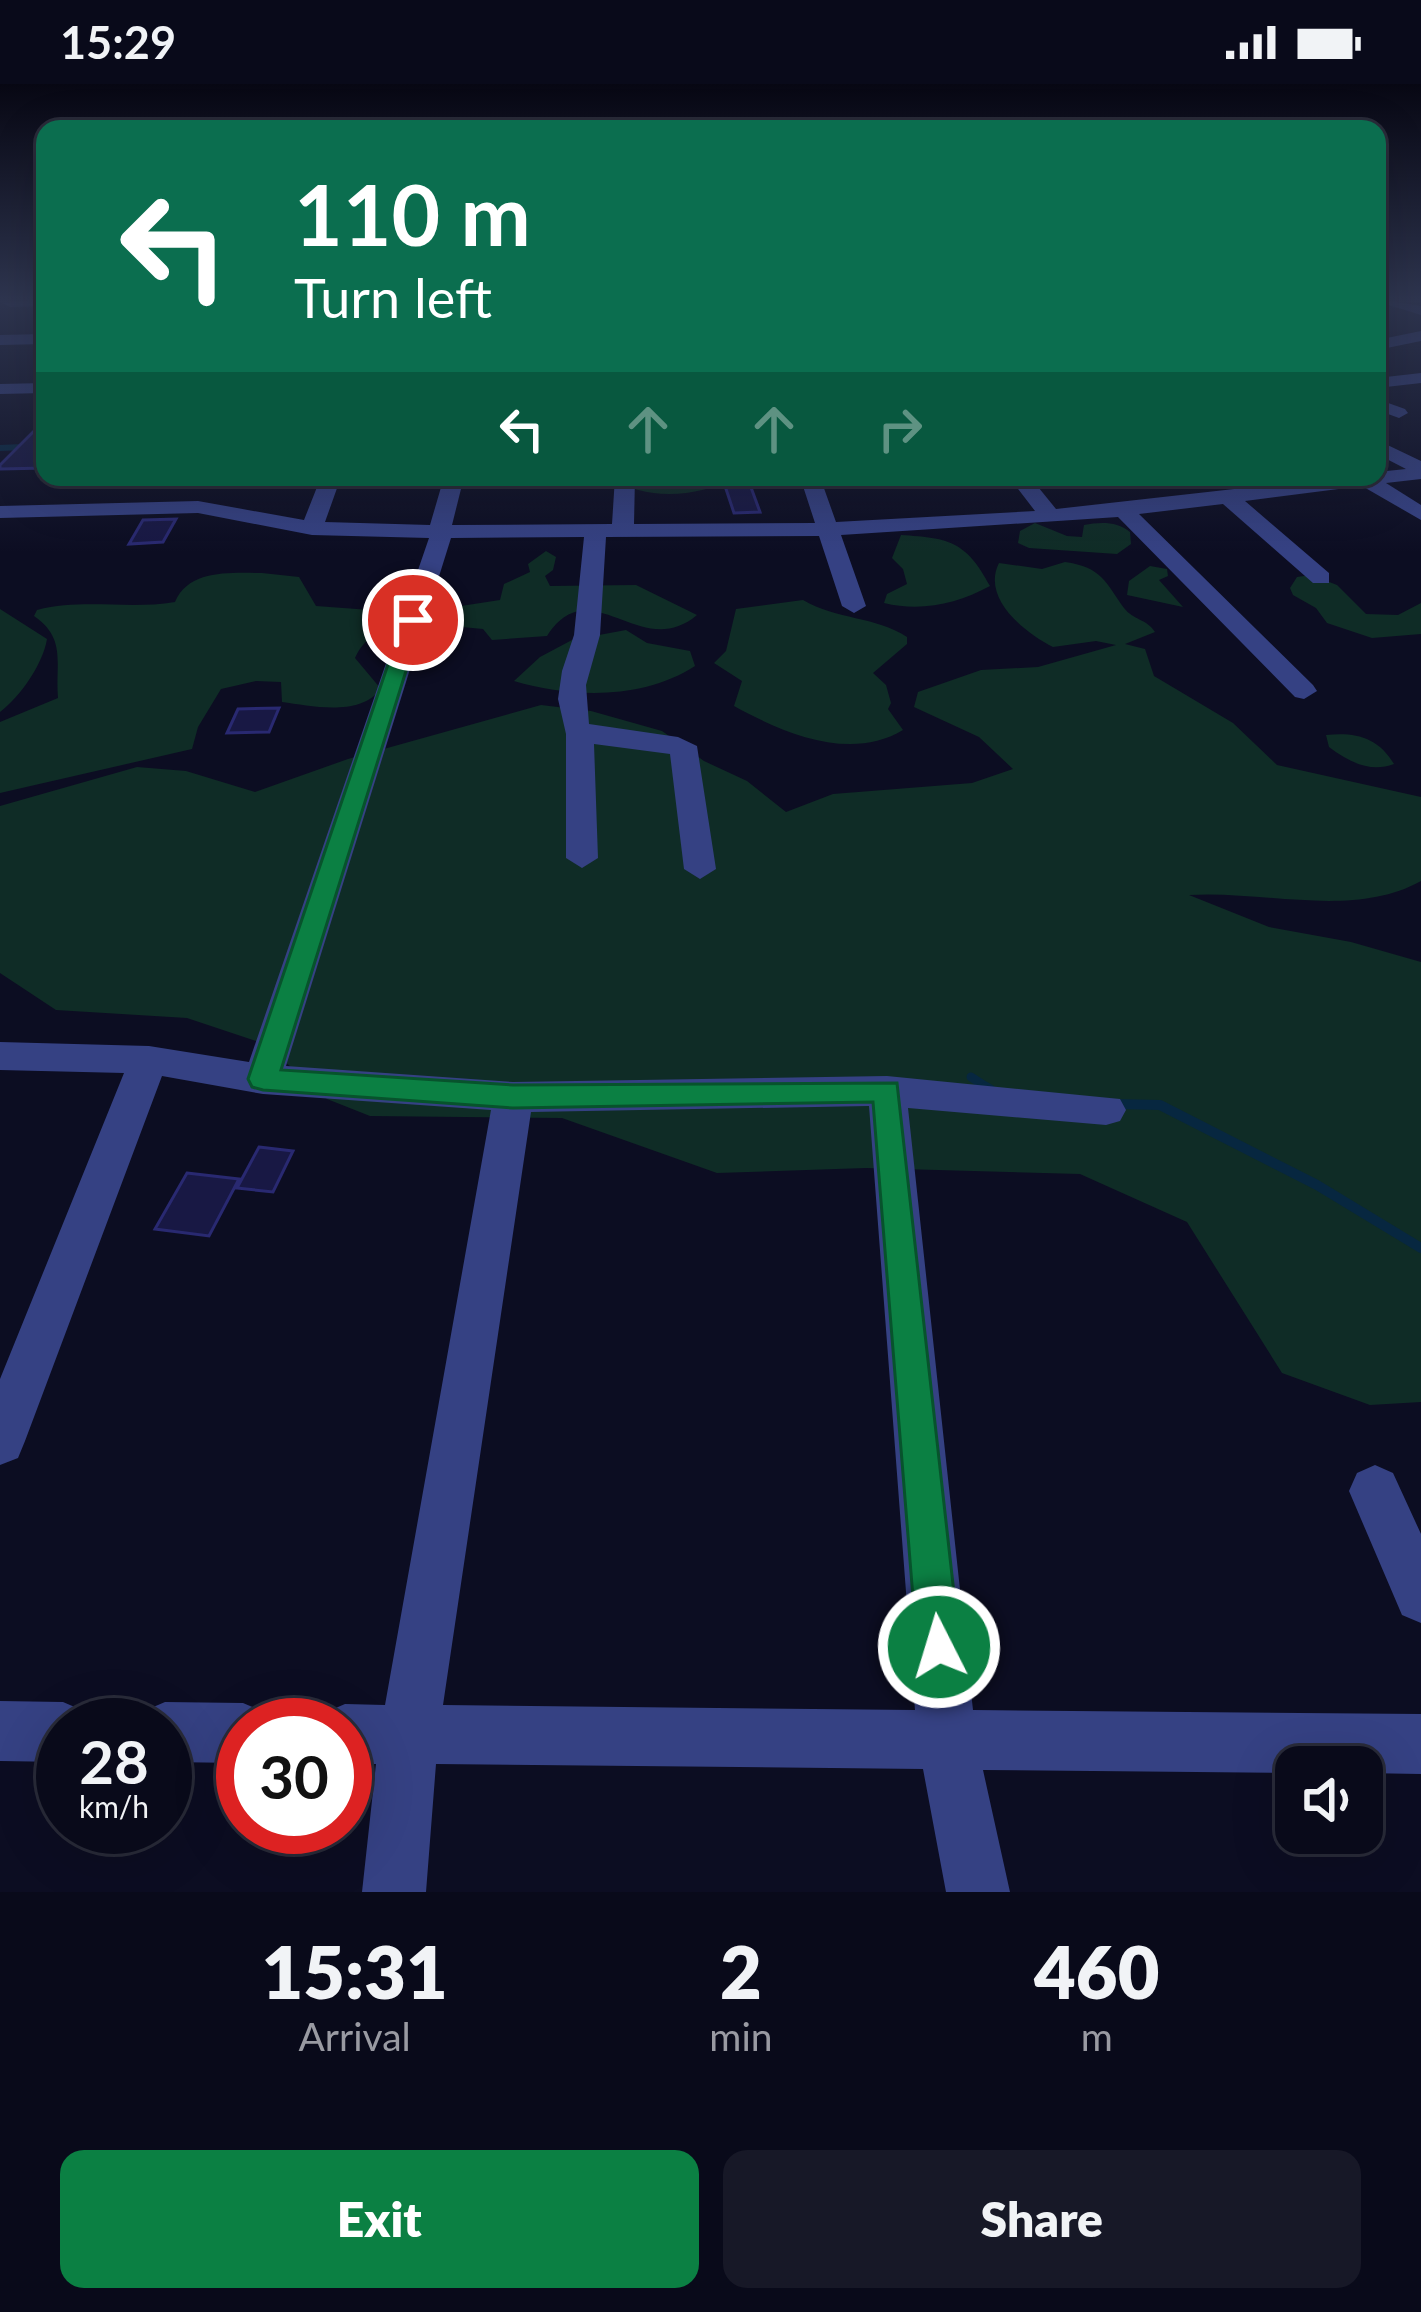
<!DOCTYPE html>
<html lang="en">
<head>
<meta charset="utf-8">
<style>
  :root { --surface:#090a1a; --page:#171827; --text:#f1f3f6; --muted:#999aa2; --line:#292b39; --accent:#0b8043 }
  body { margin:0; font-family:Lato,sans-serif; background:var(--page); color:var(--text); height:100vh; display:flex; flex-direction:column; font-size:45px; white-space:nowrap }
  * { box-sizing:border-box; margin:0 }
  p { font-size:39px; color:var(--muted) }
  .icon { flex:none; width:66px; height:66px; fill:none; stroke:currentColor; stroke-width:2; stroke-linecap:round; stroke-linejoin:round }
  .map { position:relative; height:1808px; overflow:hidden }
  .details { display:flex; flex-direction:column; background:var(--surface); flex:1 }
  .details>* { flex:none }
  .banner { position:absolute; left:36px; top:36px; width:1350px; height:366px; border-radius:24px; box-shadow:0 12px 48px #0002,0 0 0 3px var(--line); background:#0b6e4f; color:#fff; overflow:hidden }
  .buttons { position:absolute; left:1275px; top:1662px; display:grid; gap:24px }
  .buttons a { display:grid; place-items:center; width:108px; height:108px; border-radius:24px; background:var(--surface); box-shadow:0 12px 48px #0002,0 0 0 3px var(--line); font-size:60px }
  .speed { position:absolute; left:36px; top:1614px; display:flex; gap:24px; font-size:60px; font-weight:700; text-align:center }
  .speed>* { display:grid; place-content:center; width:156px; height:156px; border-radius:50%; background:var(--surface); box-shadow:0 12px 48px #0002,0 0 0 3px var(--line); line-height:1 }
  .speed small { font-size:30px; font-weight:400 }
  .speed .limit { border:18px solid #d22; background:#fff; color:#111 }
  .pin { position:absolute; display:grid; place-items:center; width:102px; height:102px; color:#fff; margin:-51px; border:6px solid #fff; border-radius:50%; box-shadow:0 3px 12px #0007 }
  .me { position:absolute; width:132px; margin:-66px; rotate:355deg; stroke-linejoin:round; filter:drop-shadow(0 0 9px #0008) }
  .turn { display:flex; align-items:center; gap:42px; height:252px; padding:0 60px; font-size:54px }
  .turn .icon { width:156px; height:156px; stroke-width:2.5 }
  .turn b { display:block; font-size:84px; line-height:102px }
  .lanes { display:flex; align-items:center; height:114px; padding:0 60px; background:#0003; justify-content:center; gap:60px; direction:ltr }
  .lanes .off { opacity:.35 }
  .eta { display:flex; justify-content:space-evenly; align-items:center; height:204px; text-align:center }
  .eta b { font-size:72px; font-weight:800; line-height:84px }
  .action { display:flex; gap:24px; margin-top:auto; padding:24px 60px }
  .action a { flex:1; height:138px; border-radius:24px; background:var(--accent); color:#fff; font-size:48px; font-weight:800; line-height:138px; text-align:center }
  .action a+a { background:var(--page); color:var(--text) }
  .status { display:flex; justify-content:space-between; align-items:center; height:84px; padding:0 60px; background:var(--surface); direction:ltr }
  .status svg { height:33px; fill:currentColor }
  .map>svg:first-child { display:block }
  .green { fill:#0f2c26 }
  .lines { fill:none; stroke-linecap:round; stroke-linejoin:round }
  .stream-far2 { stroke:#072740; stroke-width:6 }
  .stream-far1 { stroke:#072740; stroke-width:9 }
  .stream { stroke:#072740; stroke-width:10 }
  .building { fill:#181844; stroke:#292971; stroke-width:3 }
  .minor { fill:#354183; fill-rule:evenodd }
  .route { fill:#0b8043; stroke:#07532c; stroke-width:3 }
</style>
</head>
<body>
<div class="status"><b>15:29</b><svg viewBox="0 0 49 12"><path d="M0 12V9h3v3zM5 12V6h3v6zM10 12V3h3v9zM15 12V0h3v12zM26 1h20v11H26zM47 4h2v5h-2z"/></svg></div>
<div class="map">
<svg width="1421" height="1808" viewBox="0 0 1421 1808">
  <rect width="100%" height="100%" fill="#0c0d22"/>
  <!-- green -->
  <path class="green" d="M610 393H733L735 394C698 413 646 418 610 393Z
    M1035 439 1067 452 1082 453 1084 441C1100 438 1117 437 1130 448L1131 460 1117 470 1029 464 1018 459 1020 447Z
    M901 451C949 454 966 457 990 502 957 520 921 528 884 519L887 510 907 500 903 485 892 474Z
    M546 467 556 473 553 486 545 492 550 502 636 501 697 531C640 579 591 484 547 552L492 556 483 545 419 539 422 528 500 516 504 500 530 488 528 480Z
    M1065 478C1102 483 1106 499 1124 524 1133 536 1147 535 1155 548L1125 560 1145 565 1154 592 1233 639 1277 681 1421 713V797C1353 835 1263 806 1189 811L1269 843 1351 858 1421 878V1318L1370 1321 1282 1289 1187 1138 1080 1090 866 1084 717 1089 562 1034 370 1032 327 1015 265 960 187 934 56 926 0 889V722L137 683 186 687 255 708 348 675 541 621 591 627 662 647 704 677 747 697 786 728 833 710 972 699 1013 685 979 653 914 623 918 608 981 586 1038 583 1116 561 1096 557 1053 563C1025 549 981 514 999 479L1042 485Z
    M1150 482 1167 485 1168 492 1159 496 1183 523 1127 511 1129 497Z
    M262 489 299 493 316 522 384 527 389 535C377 553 365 552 355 574L381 605C359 633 312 622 282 618L281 598 256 597 221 605 198 643 192 665 0 709V638L58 614C55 579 67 555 34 532L37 526C84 514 128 526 175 518 189 485 231 489 262 489Z
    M1311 491 1337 501 1366 530 1398 531 1421 519V550L1372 554 1327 539 1316 524 1293 511 1290 504 1297 493Z
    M803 516C837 536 875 532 907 553V560L873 589 886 601 891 619 888 625 903 646C850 678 783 649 734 622L742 597 714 579 726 567 736 525Z
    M0 525 47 555C43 580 20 613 0 628Z
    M626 546 647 559 690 567 695 582C642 616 572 614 514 597L540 573 572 556Z
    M1326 651C1355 648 1378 653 1394 680 1370 689 1349 678 1329 663Z"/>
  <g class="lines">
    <!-- stream-far2 -->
    <path class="stream-far2" d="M0 364 45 362"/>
    <!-- stream-far1 -->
    <path class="stream-far1" d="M971 993 991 1006"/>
    <!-- stream -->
    <path class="stream" d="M986 1003 991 1006
      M1115 1020 1160 1021 1317 1101 1421 1164"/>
  </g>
  <!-- building -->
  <path class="building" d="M45 336V384L0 385V381Z
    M749 398 760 428 734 429 724 399Z
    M176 435 163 458 129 460 143 436Z
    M279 624 269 648 227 649 238 625Z
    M259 1063 293 1067 273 1108 237 1104Z
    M187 1089 239 1095 209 1152 155 1145Z"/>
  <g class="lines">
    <!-- minor -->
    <path class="minor" d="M45 215V222L10 223 3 219Z
      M1377 215 1421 222V231L1379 218Z
      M1421 247V257L1377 266V256Z
      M45 250V260L0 261V251Z
      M1421 289V299L1377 304V294Z
      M45 299V309L0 310V300Z
      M1377 315 1405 325 1408 329 1399 334 1377 326Z
      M1377 356 1421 377V395L1386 399 1421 421V436L1362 402 1245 417 1329 489V499H1313L1223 420 1139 430 1313 601 1317 607 1304 615 1295 613 1118 433 841 451 866 522 854 529 842 522 819 452 606 453 600 551 586 601 589 640 678 653 697 662 716 785 700 795 684 785 670 670 594 660 598 774 582 784 566 774V650L558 615 562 587 574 551 584 453 451 454 286 982 513 998 887 992 1120 1015 1126 1026 1120 1037 1106 1041 908 1024 973 1626 1421 1630V1690L1362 1689V1683H1296V1689L983 1686 1010 1808H946L923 1685 436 1680 426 1808H362L376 1680H345V1641H319L324 1629 345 1620 385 1621 491 1026 263 1010 162 992 25 1357 18 1374 0 1381V1295L124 989 0 986V958L149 962 249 978 429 454 312 451 198 429 0 434V422L198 417 304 436 321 393H341L325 438 430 441 444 393H464L452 441 612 440 615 393H635L634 440 815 439 800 393H820L836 438 1035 427 1009 393H1030L1056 425 1340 393H1377V388L1406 385 1377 370ZM869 1022 915 1626 443 1621 531 1028Z
      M1375 1381 1393 1389 1421 1450V1539L1402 1531 1349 1407 1357 1389Z
      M0 1617 63 1618 84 1627 90 1641H63V1678L0 1677Z
      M165 1618 243 1619 264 1628 269 1641H243V1679L165 1678V1641H138L144 1627Z"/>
  </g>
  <!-- sky -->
  <linearGradient id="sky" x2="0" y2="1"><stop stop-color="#070713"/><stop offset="0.46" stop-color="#2e354f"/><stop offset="1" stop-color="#2e354f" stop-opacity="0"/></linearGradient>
  <rect width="1421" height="468" fill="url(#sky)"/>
  <!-- route -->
  <path class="route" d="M413 531 422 536 281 986 513 1001 897 999 960 1563 954 1578 939 1585 924 1578 917 1563 873 1018 513 1024 263 1006 252 1003 248 995 403 536Z"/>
</svg>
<div class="buttons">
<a><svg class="icon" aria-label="sound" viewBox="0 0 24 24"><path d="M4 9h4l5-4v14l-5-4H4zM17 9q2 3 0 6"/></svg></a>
</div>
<div class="speed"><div>28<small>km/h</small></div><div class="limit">30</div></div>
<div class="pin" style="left:413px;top:536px;background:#d93025"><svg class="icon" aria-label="arrive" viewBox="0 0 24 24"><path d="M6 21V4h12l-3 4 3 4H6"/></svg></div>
<svg class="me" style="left:939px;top:1563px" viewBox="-20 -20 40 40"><circle r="17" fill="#0b8043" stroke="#fff" stroke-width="3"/><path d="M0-11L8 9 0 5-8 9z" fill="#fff"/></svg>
<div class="banner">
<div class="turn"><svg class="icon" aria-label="left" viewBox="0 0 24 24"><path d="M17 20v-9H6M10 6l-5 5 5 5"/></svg><div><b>110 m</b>Turn left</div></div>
<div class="lanes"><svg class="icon" aria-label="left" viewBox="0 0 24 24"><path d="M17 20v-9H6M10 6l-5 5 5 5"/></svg><svg class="icon off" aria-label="ahead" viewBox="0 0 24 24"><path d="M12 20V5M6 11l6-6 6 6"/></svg><svg class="icon off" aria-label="ahead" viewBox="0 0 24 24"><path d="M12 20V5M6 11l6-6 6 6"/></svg><svg class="icon off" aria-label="right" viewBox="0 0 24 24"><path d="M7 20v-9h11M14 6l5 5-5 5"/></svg></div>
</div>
</div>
<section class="details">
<div class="eta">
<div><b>15:31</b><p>Arrival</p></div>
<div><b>2</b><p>min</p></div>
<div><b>460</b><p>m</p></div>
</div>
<div class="action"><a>Exit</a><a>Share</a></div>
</section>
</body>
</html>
